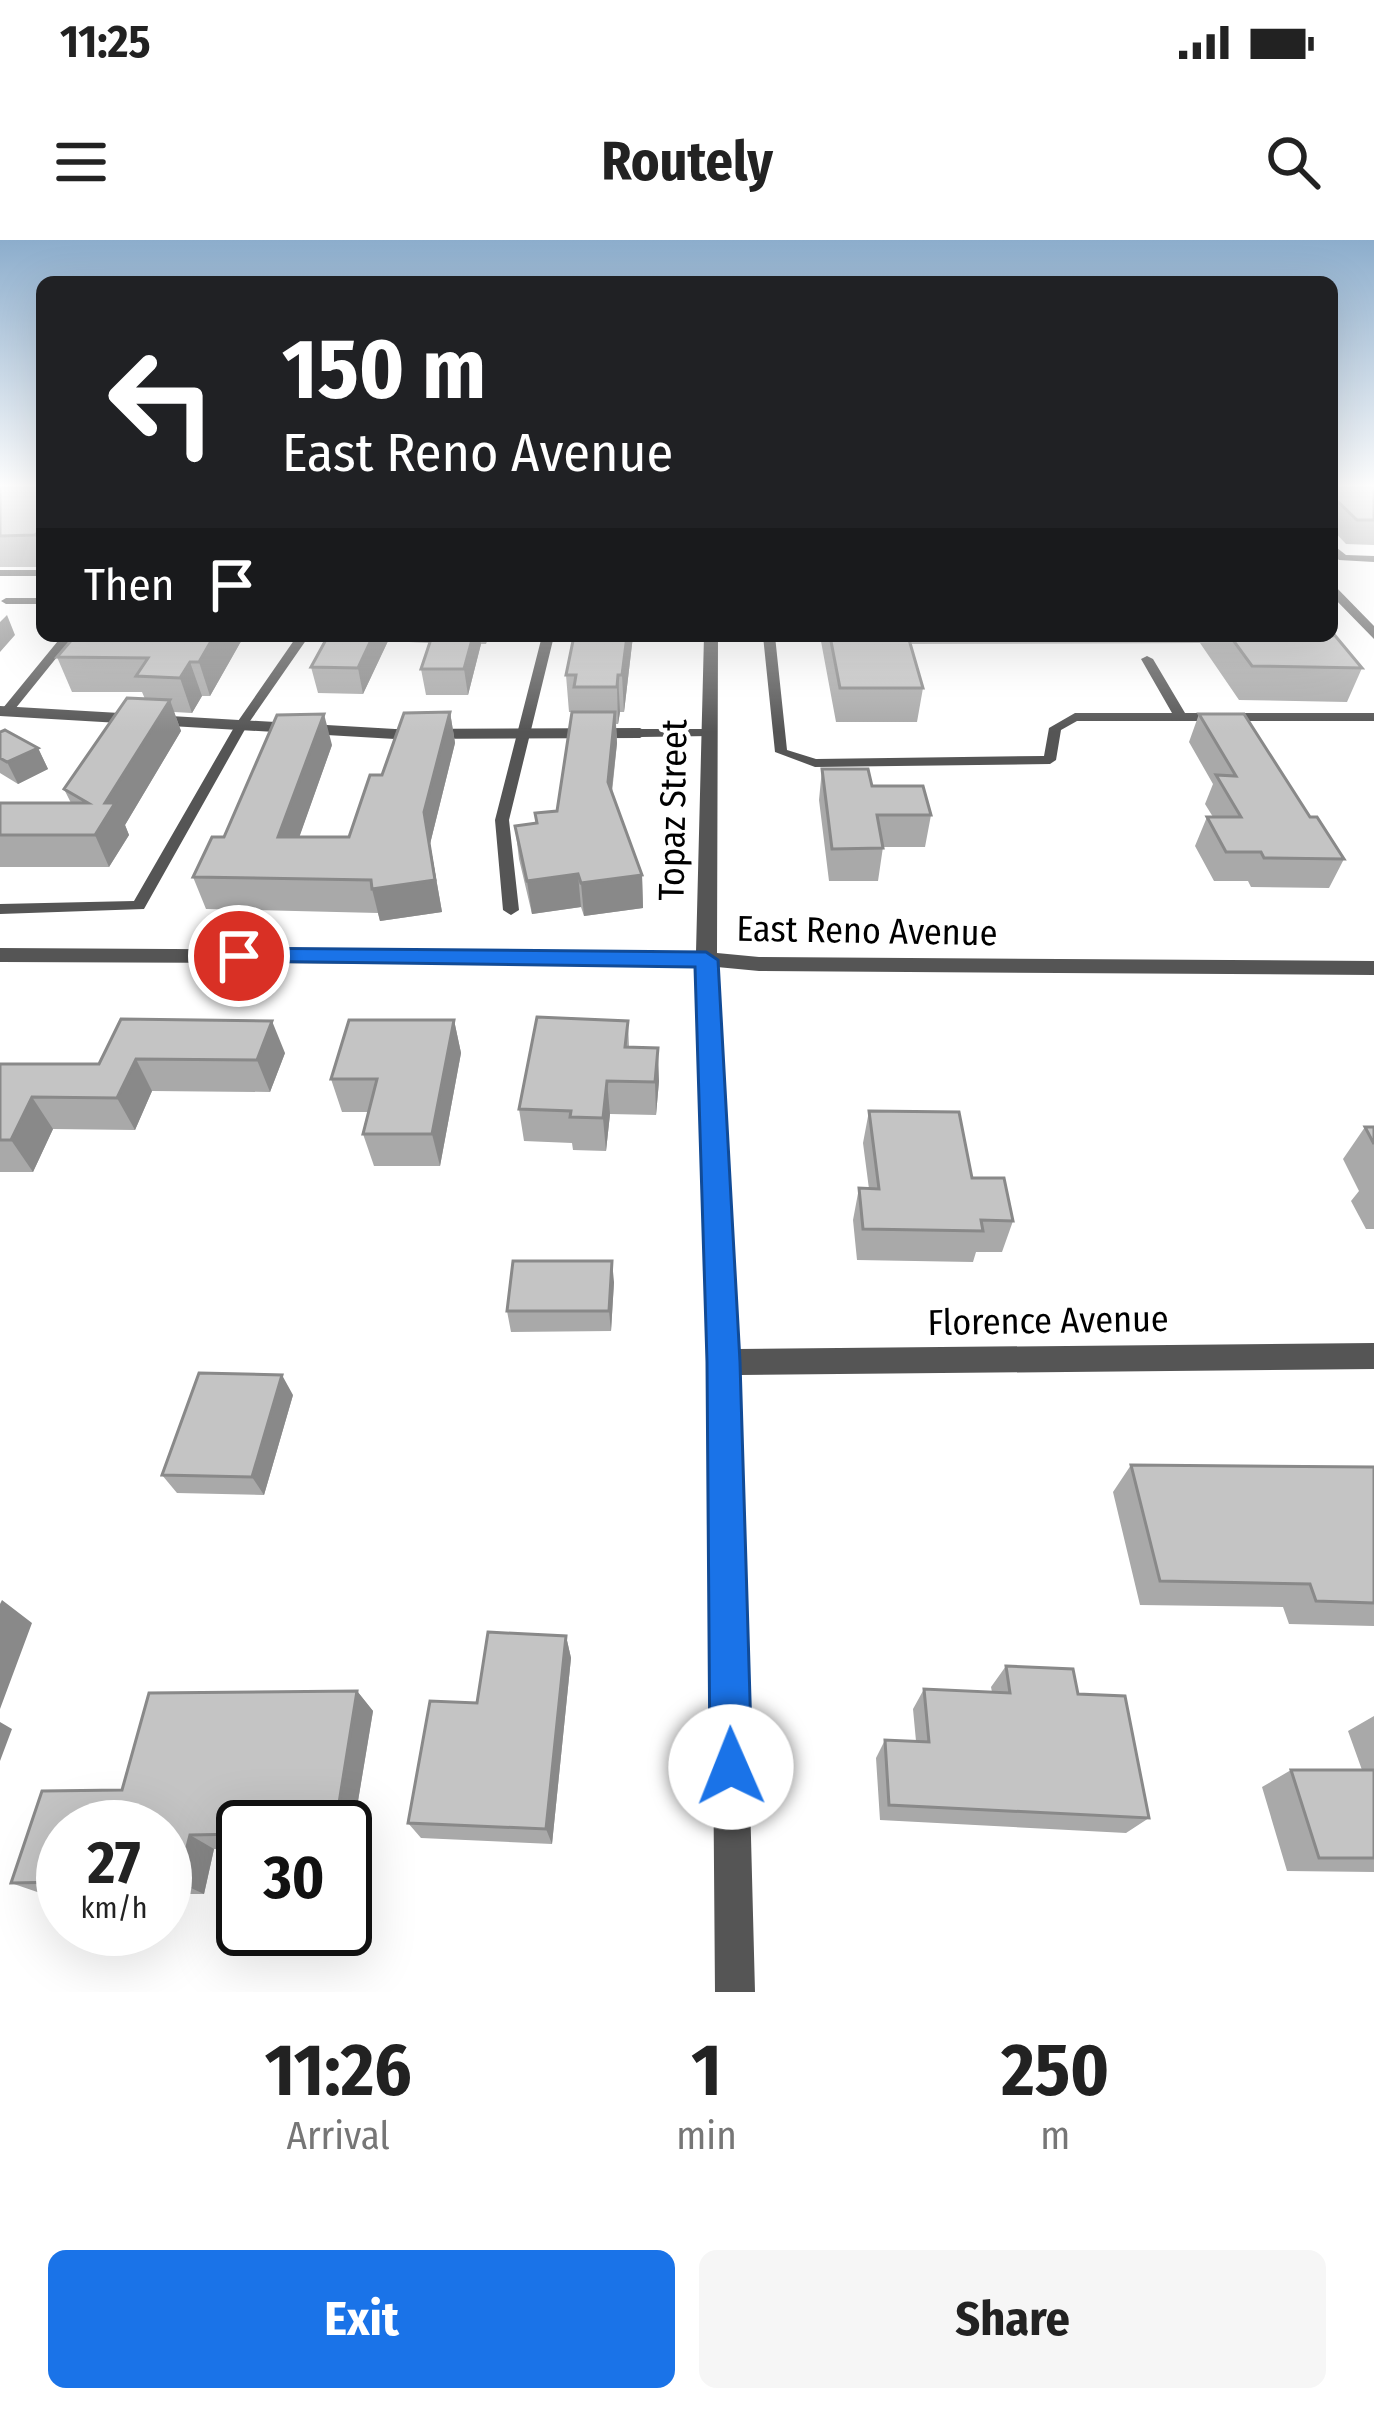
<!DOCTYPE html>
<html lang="en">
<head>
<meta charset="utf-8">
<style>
	:root { --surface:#fff; --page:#f6f6f6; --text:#222; --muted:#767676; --accent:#1a73e8 }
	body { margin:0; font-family:"Fira Sans Condensed",sans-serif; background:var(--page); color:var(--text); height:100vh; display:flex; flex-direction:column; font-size:45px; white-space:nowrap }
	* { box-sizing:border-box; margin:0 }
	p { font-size:39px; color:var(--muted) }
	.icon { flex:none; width:66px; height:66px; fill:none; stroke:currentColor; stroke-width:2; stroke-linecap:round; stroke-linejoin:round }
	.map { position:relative; height:1752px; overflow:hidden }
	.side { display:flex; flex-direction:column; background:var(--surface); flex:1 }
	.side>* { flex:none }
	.top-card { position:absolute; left:36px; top:36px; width:1302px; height:366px; border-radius:18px; box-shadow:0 12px 48px #0002; background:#202124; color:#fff; overflow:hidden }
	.speed { position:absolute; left:36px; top:1560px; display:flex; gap:24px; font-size:60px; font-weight:700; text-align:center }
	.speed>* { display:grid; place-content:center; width:156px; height:156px; border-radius:50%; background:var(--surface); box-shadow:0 12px 48px #0002; line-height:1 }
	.speed small { font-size:30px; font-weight:400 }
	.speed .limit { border:6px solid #111; border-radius:18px; background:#fff; color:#111 }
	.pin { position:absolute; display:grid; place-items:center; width:102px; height:102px; color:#fff; margin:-51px; border:6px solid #fff; border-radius:50%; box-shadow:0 3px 12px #0007 }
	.me { position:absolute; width:132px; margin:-66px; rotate:359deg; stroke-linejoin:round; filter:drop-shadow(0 0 9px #0008) }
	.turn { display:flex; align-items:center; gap:42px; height:252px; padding:0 48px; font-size:54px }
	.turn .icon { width:156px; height:156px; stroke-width:2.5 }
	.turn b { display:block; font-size:84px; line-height:102px }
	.then { display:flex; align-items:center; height:114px; padding:0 48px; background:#0003; gap:24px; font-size:45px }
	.eta { display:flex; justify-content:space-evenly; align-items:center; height:204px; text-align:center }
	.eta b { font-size:72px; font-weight:700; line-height:84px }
	.action { display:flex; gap:24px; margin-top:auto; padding:24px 48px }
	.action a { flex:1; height:138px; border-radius:18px; background:var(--accent); color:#fff; font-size:48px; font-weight:700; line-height:138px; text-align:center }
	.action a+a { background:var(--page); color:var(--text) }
	.status { display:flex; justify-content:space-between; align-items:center; height:84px; padding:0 60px; background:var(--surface); direction:ltr }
	.status svg { height:33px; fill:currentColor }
	header { display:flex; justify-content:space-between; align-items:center; height:156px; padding:0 48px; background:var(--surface); font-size:54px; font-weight:700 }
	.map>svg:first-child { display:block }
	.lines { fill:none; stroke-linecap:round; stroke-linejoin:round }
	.service { fill:#555; fill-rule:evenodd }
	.minor { fill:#555; fill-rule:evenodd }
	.wall { fill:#a9a9a9 }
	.shaded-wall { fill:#898989 }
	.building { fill:#c4c4c4; stroke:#898989; stroke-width:3 }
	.route { fill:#1a73e8; stroke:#114b97; stroke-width:3 }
	.labels { text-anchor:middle; stroke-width:9; stroke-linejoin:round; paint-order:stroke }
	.street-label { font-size:36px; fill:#000; stroke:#fff }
</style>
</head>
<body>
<div class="status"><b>11:25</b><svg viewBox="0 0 49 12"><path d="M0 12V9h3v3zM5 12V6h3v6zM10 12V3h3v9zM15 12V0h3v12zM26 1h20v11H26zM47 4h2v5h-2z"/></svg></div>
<header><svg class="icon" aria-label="menu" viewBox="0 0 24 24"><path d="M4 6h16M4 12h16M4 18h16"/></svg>Routely<svg class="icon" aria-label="search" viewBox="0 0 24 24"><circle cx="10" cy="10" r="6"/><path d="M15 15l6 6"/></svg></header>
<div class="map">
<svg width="1374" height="1752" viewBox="0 0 1374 1752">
	<rect width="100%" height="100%" fill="#fff"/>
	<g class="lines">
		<path class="service" d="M1332 304 1346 315 1374 316V322L1339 320 1332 313Z
			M0 330H42V336H0Z
			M42 358V364H6L1 361 6 358Z
			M62 396H74L11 474H3V468Z
			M297 396H309L248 484 144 669 0 674V664L134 661 236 484Z
			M542 396H554L509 580 519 670 511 675 503 670 495 580Z
			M763 396H775L787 510 816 519 1044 516 1049 488 1075 473H1172L1141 419 1147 416 1153 419 1185 473H1374V481H1077L1061 490 1056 520 1050 524 815 527 775 512Z
			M708 489 714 493 712 496 640 497 634 493 640 489Z"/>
		<path class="minor" d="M1332 343 1374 386V399L1332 356Z
			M704 396H718L717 713 759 717 1374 721V735L759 731 717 727 738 1109 1374 1103V1129L739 1135 755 1752H715L710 1122 696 725 0 722V708L696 712Z
			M0 466 395 489 640 488 648 493 640 498 395 499 0 476Z"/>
	</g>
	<path class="wall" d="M0 247H42V327H0Z
		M1332 247H1374V305L1346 304 1332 289Z
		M244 396 210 456H202L192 473 174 472 181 491 125 585 129 595 109 627H0V563H71L64 549 145 459 142 452H72L57 417Z
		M328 396H489L486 404H481L468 455H426L421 429 430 403 388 401 363 454 318 453 311 427Z
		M633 396 624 472H620L618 484H616L617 503 612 553 642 635 643 668 584 676 581 667 532 674 519 619 515 586 536 584 535 573 557 571 576 472H569L566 435Z
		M820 396H1332L1362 428 1347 462 1239 460 1200 403 910 404 923 448 917 482H836Z
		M450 472 455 503 430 604 442 672 380 681 378 673 206 669 193 637 224 597 332 505 299 597H349L382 535Z
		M1199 474 1310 577 1344 619 1329 648 1251 647 1248 641H1214L1195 606 1207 577H1213L1205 564 1213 544 1189 502Z
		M0 492 38 508 48 529 18 544 0 533Z
		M822 529 872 546 931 575 925 607H883L878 641H829L819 560Z
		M121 779 285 813 270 852 152 851 135 890 53 889 33 932H0V824H99Z
		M454 780 461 813 440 926H374L363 894 369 872H342L331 839Z
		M628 781 629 807 659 841 656 875 610 874 606 911 573 910 572 903 524 901 519 869Z
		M869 871 972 938 1013 981 1002 1012H976L973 1022 857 1020 853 980 859 948 869 949 863 903Z
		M1365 887H1374V989H1366L1351 961 1359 951 1343 919Z
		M614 1042 611 1091 511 1092 507 1071Z
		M293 1155 264 1255 177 1253 162 1235Z
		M1131 1225 1374 1227V1386L1289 1384 1283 1367 1140 1365 1113 1252Z
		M566 1396 571 1418 552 1604 421 1598 408 1583 477 1463Z
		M1006 1426 1078 1454 1149 1578 1126 1593 880 1580 876 1518 885 1500 916 1501 913 1469 924 1449 992 1452 991 1447Z
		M357 1451 373 1471 355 1579 289 1580 288 1587H243V1609H214L204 1654H165V1587H63V1655H46L11 1643 42 1551 122 1550 149 1453Z
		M1374 1476V1632L1287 1631 1262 1547 1291 1530H1362L1348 1491Z"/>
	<path class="shaded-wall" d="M42 289V311L35 295Z
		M7 375 15 395 0 412V382Z
		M214 396H244L210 456 199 422Z
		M373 396H387L388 401 363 454 358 428Z
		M473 396H480L481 404 468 455 464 429Z
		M627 396H633L624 472 622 435Z
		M190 422 202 456 192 473 180 438Z
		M618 435 620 472 618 484 617 447Z
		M170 460 181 491 125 585 129 595 109 627 95 595 105 563Z
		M450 472 455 503 430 604 442 672 380 681 372 649 424 572Z
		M615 472 617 503 609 574 608 542Z
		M324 474 332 505 288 629 278 597Z
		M38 508 48 529 18 544 7 522Z
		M578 634 581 667 532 674 527 641Z
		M642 635 643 668 584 676 581 643Z
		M454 780 461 813 440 926 432 894Z
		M272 781 285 813 270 852 257 820Z
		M658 808 659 841 656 875 655 842Z
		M136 819 152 851 135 890 117 858Z
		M607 841 610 874 606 911 603 878Z
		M32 857 53 889 33 932 11 900Z
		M612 1021 614 1042 611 1091 609 1071Z
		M282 1135 293 1155 264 1255 252 1237Z
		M2 1360 32 1383 0 1469V1364Z
		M566 1396 571 1418 552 1604 546 1589Z
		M357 1451 373 1471 355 1579 339 1563Z
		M0 1482 12 1489 0 1521Z
		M269 1564 289 1580 288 1587H264Z
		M190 1595 214 1609 204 1654 178 1642Z"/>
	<path class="building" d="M0 247H42V289L35 295 0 296Z
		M1332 247H1374V280H1357L1332 256Z
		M1332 392 1362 428 1252 426 1230 396H1332Z
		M75 396H214L199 422H190L180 438 136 436 148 418 57 417Z
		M328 396H373L358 428 311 427Z
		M432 396H473L464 429H421Z
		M574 396H627L622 435H618L617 447H574L576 435H566Z
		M830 396H908L923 448H840Z
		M127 458 170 460 105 563H115L95 595H0V563H88L64 549Z
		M450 472 424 572 435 640 372 649 371 640 193 637 212 597H224L277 475 324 474 278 597H349L370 535H382L404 473Z
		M572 472H615L608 542 642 635 581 643 578 634 527 641 515 586 537 583 535 573 557 571Z
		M1199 474H1244L1310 577H1317L1344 619 1264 618 1261 612H1226L1207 577H1241L1216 535 1236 536Z
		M5 490 38 508 7 522 0 518V492Z
		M822 529H868L872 546H923L931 575H877L883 608 832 609Z
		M537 777 628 781 625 807 658 808 655 842 607 841 603 878 570 877 571 871 519 869Z
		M121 779 272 781 257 820 136 819 117 858 32 857 11 900H0V824H99Z
		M349 780H454L432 894H363L377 839H331Z
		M869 871 959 872 972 938H1004L1013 981 981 980 983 991 863 989 859 948 879 949Z
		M1365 887H1374V904Z
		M513 1021H612L609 1071H507Z
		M199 1133 282 1135 252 1237 162 1235Z
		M1131 1225 1374 1227V1363L1316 1361 1310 1344 1160 1341Z
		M488 1392 566 1396 546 1589 408 1583 430 1461 477 1463Z
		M1006 1426 1073 1429 1078 1454 1125 1456 1149 1578 889 1565 885 1500 929 1502 924 1449 1010 1453Z
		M357 1451 339 1563 269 1564 264 1587H243V1594L190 1595 178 1642H165V1587H63V1642L11 1643 42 1551 122 1550 149 1453Z
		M1291 1530H1374V1618H1319Z"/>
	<linearGradient id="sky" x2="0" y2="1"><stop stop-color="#8cadcc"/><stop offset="0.5" stop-color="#fff"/><stop offset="1" stop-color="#fff" stop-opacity="0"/></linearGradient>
	<rect width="1374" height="492" fill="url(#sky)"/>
	<path class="route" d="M239 708 706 712 718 720 740 1122 752 1527 745 1542 731 1548 716 1542 710 1527 707 1122 695 727 230 721 227 716Z"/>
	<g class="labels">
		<g class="street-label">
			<text transform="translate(672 570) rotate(-89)" y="13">Topaz Street</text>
			<text transform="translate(867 690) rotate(1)" y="13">East Reno Avenue</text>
			<text transform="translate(1048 1080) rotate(-1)" y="13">Florence Avenue</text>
		</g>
	</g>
</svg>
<div class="speed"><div>27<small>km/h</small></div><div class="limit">30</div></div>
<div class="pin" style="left:239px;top:716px;background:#d93025"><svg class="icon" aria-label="arrive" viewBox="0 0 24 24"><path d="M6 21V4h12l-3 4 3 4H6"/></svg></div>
<svg class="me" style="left:731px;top:1527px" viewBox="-20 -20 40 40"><circle r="19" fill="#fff"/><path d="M0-13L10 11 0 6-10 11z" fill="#1a73e8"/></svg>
<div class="top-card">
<div class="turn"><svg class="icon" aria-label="left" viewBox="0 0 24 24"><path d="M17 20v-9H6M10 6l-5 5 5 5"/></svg><div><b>150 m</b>East Reno Avenue</div></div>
<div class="then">Then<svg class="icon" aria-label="arrive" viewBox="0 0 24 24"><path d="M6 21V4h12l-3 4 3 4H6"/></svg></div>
</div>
</div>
<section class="side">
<div class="eta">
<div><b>11:26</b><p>Arrival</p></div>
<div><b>1</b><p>min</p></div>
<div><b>250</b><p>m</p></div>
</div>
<div class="action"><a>Exit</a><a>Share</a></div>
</section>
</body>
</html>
